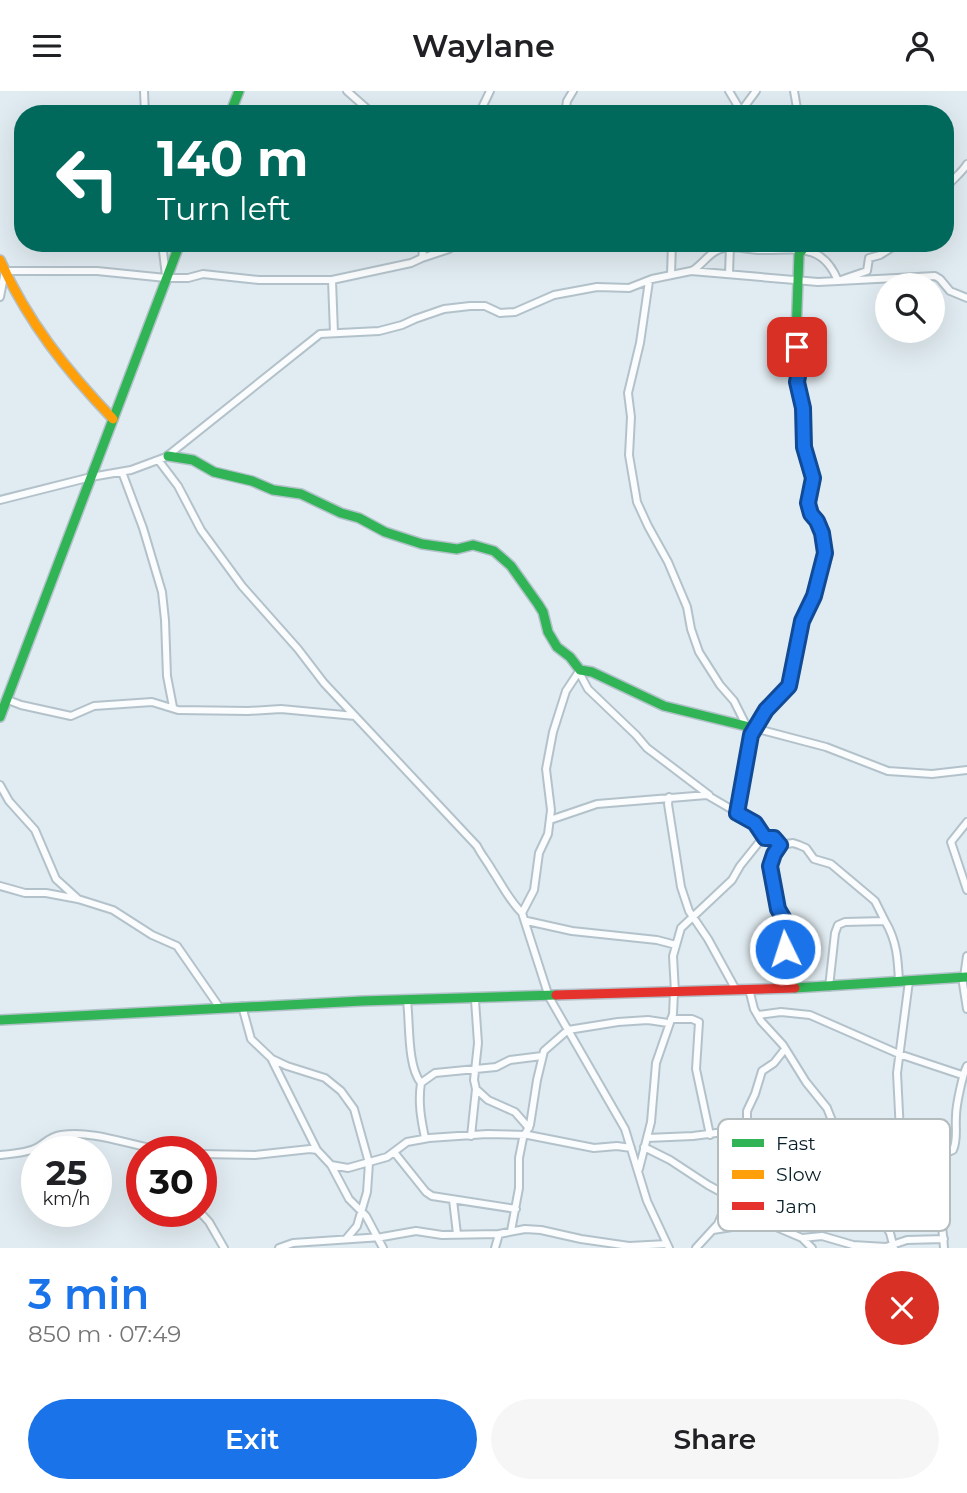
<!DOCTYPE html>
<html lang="en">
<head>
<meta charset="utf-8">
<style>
	:root { --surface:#fff; --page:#f6f6f6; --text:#202124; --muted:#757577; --accent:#1a73e8 }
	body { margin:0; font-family:Montserrat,sans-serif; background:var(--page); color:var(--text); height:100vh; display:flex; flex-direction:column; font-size:26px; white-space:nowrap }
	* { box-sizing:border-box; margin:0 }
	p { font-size:23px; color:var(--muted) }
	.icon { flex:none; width:38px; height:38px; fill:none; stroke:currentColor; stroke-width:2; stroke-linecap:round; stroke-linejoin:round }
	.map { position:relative; height:1157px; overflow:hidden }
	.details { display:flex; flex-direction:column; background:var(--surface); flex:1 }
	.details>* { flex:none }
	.banner { position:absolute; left:14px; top:14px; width:940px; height:147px; border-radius:28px; box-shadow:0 7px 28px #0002; background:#00695c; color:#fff; overflow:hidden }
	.controls { position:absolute; left:875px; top:182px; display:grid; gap:14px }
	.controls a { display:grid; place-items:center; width:70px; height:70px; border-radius:50%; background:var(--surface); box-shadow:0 7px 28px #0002; font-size:35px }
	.speed { position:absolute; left:21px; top:1045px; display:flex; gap:14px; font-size:35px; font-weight:700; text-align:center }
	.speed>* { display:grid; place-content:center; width:91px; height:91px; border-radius:50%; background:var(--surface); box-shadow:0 7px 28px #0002; line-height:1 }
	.speed small { font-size:18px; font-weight:400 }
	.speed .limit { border:10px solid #d22; background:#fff; color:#111 }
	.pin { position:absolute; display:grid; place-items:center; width:60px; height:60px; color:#fff; margin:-30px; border-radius:14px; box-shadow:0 4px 10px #0006 }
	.me { position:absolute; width:77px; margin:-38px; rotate:356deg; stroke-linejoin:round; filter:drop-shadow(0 0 5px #0008) }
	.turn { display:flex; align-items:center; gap:24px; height:147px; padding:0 28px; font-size:32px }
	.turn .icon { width:91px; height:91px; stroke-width:2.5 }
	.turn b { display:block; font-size:49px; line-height:60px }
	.round { display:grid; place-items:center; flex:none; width:74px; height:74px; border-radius:37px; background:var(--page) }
	.head { display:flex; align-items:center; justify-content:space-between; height:119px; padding:0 28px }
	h1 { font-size:42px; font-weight:600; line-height:52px; color:var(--accent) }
	.button { display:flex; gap:14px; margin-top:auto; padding:14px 28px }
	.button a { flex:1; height:80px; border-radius:42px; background:var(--accent); color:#fff; font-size:28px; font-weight:600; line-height:80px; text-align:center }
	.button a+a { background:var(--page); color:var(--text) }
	header { display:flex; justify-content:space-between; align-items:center; height:91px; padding:0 28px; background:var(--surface); font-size:32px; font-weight:600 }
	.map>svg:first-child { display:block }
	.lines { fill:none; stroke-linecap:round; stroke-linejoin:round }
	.street-casing { stroke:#b3c2ca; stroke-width:10 }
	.fast-casing { stroke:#b3c2ca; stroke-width:12 }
	.slow-casing { stroke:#b3c2ca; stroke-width:12 }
	.jam-casing { stroke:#b3c2ca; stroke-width:12 }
	.street { stroke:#fafcfd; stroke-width:6 }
	.fast { stroke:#30b455; stroke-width:9 }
	.slow { stroke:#ff9f0a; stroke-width:9 }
	.jam { stroke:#e5322d; stroke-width:9 }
	.route-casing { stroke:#114b97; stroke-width:18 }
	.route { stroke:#1a73e8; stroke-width:12 }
	.key { fill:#fff; stroke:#b5bcbe; stroke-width:2 }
	.key-label { font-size:19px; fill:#081f28 }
</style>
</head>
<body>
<header><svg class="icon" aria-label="menu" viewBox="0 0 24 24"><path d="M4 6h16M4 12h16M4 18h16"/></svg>Waylane<svg class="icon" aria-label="person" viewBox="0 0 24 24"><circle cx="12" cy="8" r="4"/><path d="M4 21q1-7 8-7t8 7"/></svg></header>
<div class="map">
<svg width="967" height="1157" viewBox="0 0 967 1157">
	<rect width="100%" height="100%" fill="#e1ecf2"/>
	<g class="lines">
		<defs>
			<path id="street" d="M144 0 145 23
				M347 0 373 23
				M729 0 742 22
				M794 0 798 23
				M479 23 490 0
				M565 23 567 10 573 0
				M739 23 756 0
				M945 98C952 88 961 83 967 73
				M162 152 166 185
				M422 167 449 158 457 152
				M693 179C702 174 708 163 718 159 731 153 747 159 761 159 795 160 822 150 838 190L935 185 940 188 950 200 967 207
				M729 183 730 154
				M671 184 672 152
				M649 190 640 252 628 302 631 326 629 364 637 411 648 435 668 471 687 516 691 538 699 561 720 594 734 610 751 644
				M0 206 5 180H97L166 187H188L203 183 259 189H332
				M334 242 332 189 411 172 422 167 424 152
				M159 370 178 395 201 439 242 495 298 558 324 592 477 755C482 765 487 770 492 779 502 794 509 809 522 822L549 906 625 1038 647 1110 669 1157
				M122 381 143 437 162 501 165 529 167 585 173 616
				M0 409 91 386 131 379 166 366 320 243 379 240 402 234 415 228 444 218 470 215H485L500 222 515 221 554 204 597 196 629 197 652 188 691 180 818 191 838 190 867 180 869 167 880 164 899 152
				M580 583 588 598 636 644 647 657 709 704
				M8 609 21 614 71 625 94 615 152 611 178 619 248 620 281 618 355 625
				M0 694 9 710 35 739 56 788 78 808
				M669 706 668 713 681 796 689 820 708 848 736 899
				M737 722 742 689 754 637 826 656 888 680 932 683 967 679
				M550 729 597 713 707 704 755 732 765 747
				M967 731 951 751 967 799
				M0 795 25 802H46L78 808 113 819 152 844 177 855 220 917
				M522 822 534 799 539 762 548 743 551 719 546 678 553 641 566 600 580 579
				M527 830 572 840 657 849 676 854
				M962 886 967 918
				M964 886 967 865
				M829 896 835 842 838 834 845 831 885 830C897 850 898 869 899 891
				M783 897 785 830 778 818 770 775 773 763 780 754 793 752 799 754 806 757 814 768 831 773 875 810 885 830
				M749 898 754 918 761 930 783 954 806 991 827 1017 839 1047 848 1060 858 1069 871 1110 890 1142 894 1157
				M675 901 673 865 681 837 732 789 740 775 760 750 774 747 780 754
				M407 910C410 932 407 975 421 992
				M242 915 251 948 272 968 287 975 325 987 341 1000 354 1018 369 1072 367 1101 357 1135 346 1148
				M758 924 781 921 810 924 899 963 962 984
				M671 928H692L699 931 696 978 710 1044
				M271 967 317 1059
				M476 998 488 1009 515 1021 529 1037
				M471 1045 476 998 474 989 478 952 475 909
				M425 1047C421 1028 418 1011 421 992L435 982 496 976 510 969 542 965
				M647 1047 693 1045 747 1038V1020L755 1003 762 980 774 972 785 958
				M644 1056 670 1069 708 1094 760 1122 769 1133 802 1147 812 1157
				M394 1061 426 1101 432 1105 516 1118
				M901 1061C908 1067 917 1071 923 1078 937 1094 943 1136 944 1157
				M201 1063 255 1064 310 1058 317 1059 331 1074 348 1077 387 1066 407 1051 429 1047 487 1043 528 1044 594 1057 617 1055 631 1057
				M0 1064C11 1063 28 1062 38 1056 47 1051 49 1046 61 1044 98 1039 132 1056 168 1060
				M914 1071 930 1069 953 1059C958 1048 955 1037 956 1025 956 1014 963 982 967 975
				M331 1074 349 1108 366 1125 383 1157
				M639 1078 651 1031 656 972 673 923 674 901
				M453 1109 457 1143
				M199 1120 209 1131 224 1157
				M713 1139 751 1133H769
				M511 1140 519 1097V1067L523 1047 530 1034 537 989 544 960 568 939 618 931 648 929 668 932
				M802 1147 822 1145 853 1154 886 1156 907 1149 944 1148
				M279 1157 293 1152 382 1146 416 1140 442 1144 499 1143
				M495 1157 499 1143 525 1138 541 1139 581 1148 629 1155 667 1153
				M696 1157 718 1133 733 1098 747 1087 794 1077H811L876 1067 901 1061 897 982 909 890"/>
			<path id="fast" d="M230 23 239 0
				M802 312 797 291 800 274 796 245 799 163 808 152
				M168 365 193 369 214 381 252 390 273 399 301 403 341 422 359 427 385 441 422 453 457 458 473 454 494 460 511 475 538 513 543 521 548 541 557 556 570 566 580 579 592 581 664 615 754 637 766 619 789 595 802 530 814 505 820 482
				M0 626 180 152
				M795 897 967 886
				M0 929 362 910 556 904"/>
			<path id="slow" d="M0 169C27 230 67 280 113 328"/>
			<path id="jam" d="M802 312 804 356 813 387 808 412 811 423 822 442 825 462 820 482
				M556 904 795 897"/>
		</defs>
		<use href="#street" class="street-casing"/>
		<use href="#fast" class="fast-casing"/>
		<use href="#slow" class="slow-casing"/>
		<use href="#jam" class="jam-casing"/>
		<use href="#street" class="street"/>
		<use href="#fast" class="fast"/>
		<use href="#slow" class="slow"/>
		<use href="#jam" class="jam"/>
	</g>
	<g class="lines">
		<defs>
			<path id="route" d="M785 858V830L778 818 770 775 774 763 780 754 774 747H765L755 732 737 722 751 644 766 619 789 595 802 530 814 505 825 462 822 442 817 430 811 423 808 412 813 387 804 356 803 317 797 291 800 274 797 256"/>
		</defs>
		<use href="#route" class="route-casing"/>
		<use href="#route" class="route"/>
	</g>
	<rect x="718" y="1028" width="232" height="112" rx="10" class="key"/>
	<rect x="732" y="1048" width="32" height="8" fill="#30b455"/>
	<rect x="732" y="1079" width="32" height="9" fill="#ff9f0a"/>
	<rect x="732" y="1111" width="32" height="8" fill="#e5322d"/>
	<g class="key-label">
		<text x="776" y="1059">Fast</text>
		<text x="776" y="1090">Slow</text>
		<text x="776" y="1122">Jam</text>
	</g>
</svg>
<div class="controls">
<a><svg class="icon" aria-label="search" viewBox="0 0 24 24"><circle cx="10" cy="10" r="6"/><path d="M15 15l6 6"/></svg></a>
</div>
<div class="speed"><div>25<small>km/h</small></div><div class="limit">30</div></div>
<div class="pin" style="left:797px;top:256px;background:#d93025"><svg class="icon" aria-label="arrive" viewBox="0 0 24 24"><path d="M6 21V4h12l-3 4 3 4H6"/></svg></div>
<svg class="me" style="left:785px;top:858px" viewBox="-20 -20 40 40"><circle r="17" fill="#1a73e8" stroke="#fff" stroke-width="3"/><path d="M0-11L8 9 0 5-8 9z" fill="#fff"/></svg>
<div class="banner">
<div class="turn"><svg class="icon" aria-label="left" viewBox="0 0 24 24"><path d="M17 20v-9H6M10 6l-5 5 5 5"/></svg><div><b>140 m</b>Turn left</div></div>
</div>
</div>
<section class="details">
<div class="head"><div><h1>3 min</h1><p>850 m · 07:49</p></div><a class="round" style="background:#d93025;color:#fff"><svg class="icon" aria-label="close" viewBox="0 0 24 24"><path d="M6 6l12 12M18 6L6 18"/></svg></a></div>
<div class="button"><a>Exit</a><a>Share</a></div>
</section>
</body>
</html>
